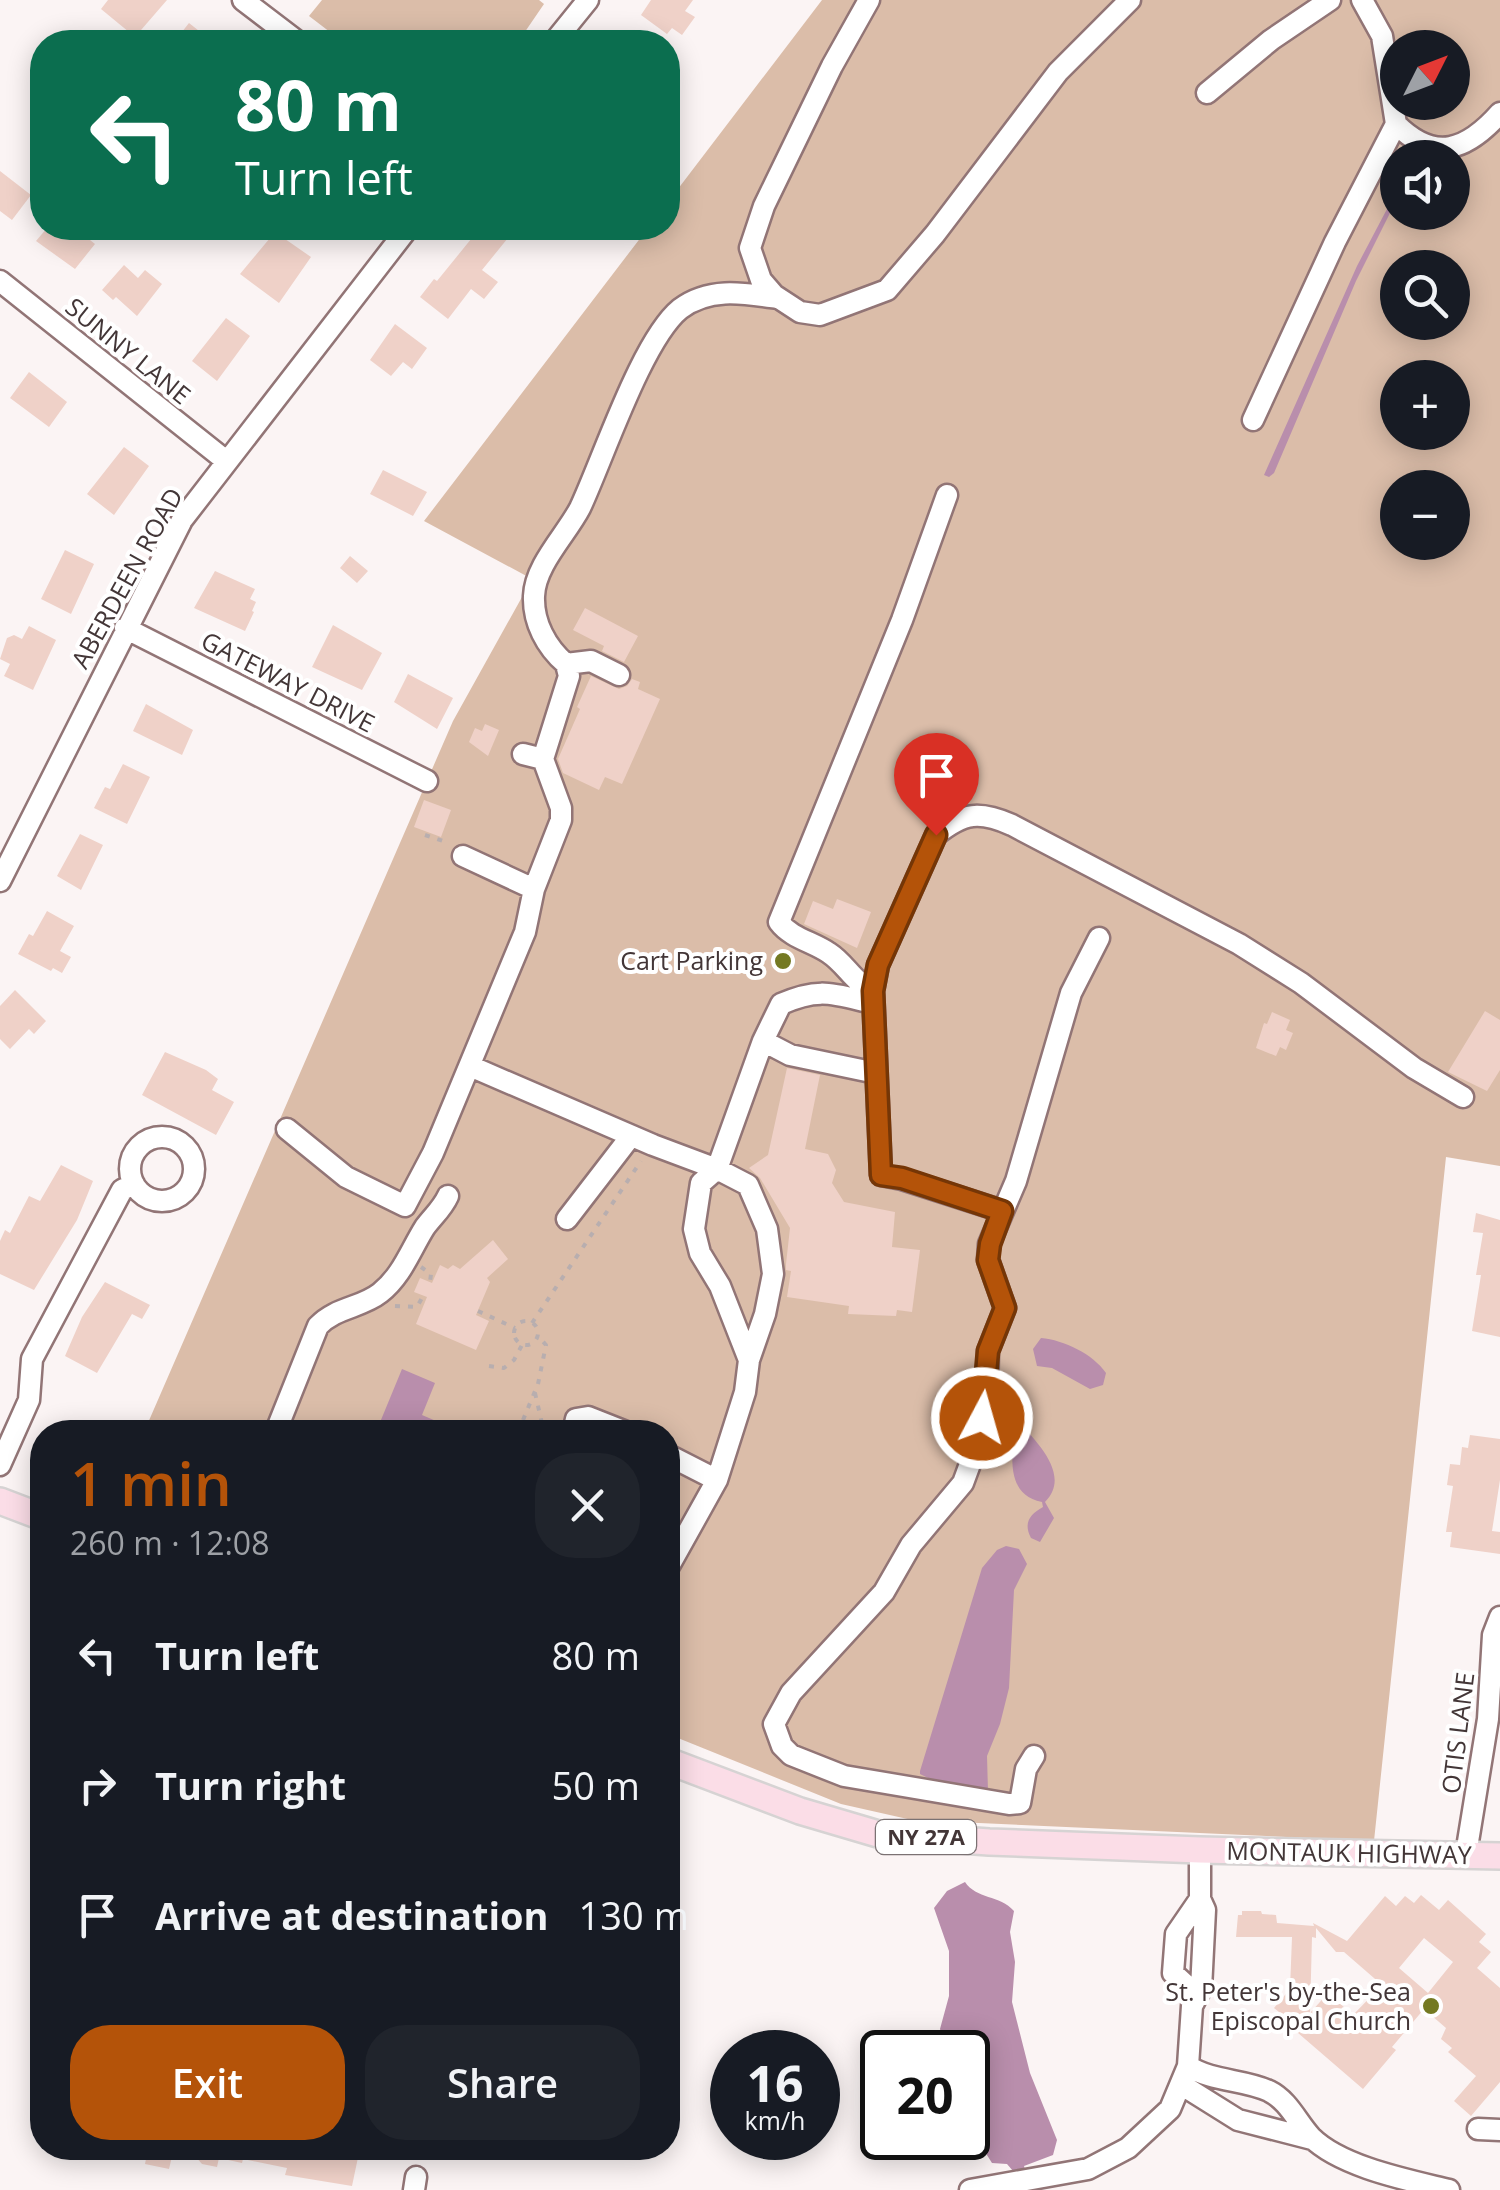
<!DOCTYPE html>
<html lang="en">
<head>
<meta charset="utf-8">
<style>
	:root { --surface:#171b24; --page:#20242c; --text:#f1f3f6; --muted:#9ea1a6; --accent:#b45309 }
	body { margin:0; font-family:"Open Sans",sans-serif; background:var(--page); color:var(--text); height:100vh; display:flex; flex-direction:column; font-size:38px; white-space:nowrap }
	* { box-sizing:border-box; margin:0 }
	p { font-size:32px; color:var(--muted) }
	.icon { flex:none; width:55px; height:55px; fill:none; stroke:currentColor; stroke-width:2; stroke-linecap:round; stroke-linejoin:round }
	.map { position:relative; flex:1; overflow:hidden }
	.side { position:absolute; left:30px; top:1420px; width:650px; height:740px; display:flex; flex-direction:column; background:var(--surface); border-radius:40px; box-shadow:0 5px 25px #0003 }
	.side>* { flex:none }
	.hud { position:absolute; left:30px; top:30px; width:650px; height:210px; border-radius:40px; box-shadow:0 5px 25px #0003; background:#0b6e4f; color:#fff; overflow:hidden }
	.needle { width:65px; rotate:48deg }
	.fabs { position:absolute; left:1380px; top:30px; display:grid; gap:20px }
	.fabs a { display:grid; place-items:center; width:90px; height:90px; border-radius:50%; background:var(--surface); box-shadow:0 5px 25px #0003; font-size:50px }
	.speed { position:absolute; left:710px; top:2030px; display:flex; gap:20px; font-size:50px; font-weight:700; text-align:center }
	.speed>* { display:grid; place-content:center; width:130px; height:130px; border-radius:50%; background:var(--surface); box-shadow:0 5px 25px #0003; line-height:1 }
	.speed small { font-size:25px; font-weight:400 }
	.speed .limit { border:5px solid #111; border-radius:15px; background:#fff; color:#111 }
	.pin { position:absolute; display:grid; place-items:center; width:85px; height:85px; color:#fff; margin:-102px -42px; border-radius:50% 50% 50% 0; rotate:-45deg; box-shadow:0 0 10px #0007 }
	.pin .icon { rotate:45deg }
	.me { position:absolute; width:110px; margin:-55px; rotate:6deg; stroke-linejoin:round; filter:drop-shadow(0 0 8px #0008) }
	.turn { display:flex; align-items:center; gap:35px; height:210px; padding:0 40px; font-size:45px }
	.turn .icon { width:130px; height:130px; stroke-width:2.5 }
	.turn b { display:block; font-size:70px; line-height:85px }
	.round { display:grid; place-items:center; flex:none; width:105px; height:105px; border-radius:40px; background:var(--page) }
	.summary { display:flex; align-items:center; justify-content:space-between; height:170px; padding:0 40px }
	h1 { font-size:60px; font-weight:600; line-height:75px; color:var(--accent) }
	.button { display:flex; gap:20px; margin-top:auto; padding:20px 40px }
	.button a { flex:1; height:115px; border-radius:40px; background:var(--accent); color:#fff; font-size:40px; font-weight:600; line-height:115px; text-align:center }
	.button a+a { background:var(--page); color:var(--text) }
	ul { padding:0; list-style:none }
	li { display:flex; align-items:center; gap:30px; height:130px; padding:0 40px }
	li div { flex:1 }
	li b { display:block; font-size:38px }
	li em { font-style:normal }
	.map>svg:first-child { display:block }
	.green { fill:#dbbda9; fill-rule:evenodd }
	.water { fill:#b98eac }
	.building { fill:#efd1c8; fill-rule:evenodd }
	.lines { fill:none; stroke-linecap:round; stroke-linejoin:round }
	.minor-casing { stroke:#927576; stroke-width:25 }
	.major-casing { stroke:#d6d3d3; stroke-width:30 }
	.path { stroke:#b8aeaf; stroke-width:4; stroke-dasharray:5 8; stroke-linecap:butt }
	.minor { stroke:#fff; stroke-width:20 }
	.major { stroke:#fbdde7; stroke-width:25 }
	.route-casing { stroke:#753606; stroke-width:25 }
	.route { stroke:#b45309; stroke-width:18 }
	.poi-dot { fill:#747922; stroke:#fff; stroke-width:4 }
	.labels { text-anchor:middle; stroke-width:8; stroke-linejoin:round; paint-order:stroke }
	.shield { fill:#fff; stroke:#7b7273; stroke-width:2.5 }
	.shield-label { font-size:22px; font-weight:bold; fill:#433637 }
	.street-label { font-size:25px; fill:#433637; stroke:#fff }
	.poi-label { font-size:25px; fill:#433637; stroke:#fff; text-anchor:end }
</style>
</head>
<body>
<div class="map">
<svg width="1500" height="2190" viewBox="0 0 1500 2190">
	<rect width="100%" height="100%" fill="#fbf4f4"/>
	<path class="green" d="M322 0H539L544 4 518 42H343L309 16Z
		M822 0H1500V1166L1446 1157 1374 1841 912 1820 841 1804 668 1734V1432H144L453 721 532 579 424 521 648 228H668V202ZM1398 48H1452V102H1398ZM1398 158H1452V212H1398ZM1398 268H1452V322H1398ZM1398 378H1452V432H1398ZM1398 488H1452V542H1398Z"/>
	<path class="water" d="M1397 190 1396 201 1356 281 1274 473 1269 477 1264 475 1357 266Z
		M1041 1338C1064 1340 1093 1354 1106 1373L1103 1385 1090 1389 1052 1368 1037 1366 1033 1349Z
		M402 1369 435 1383 422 1415 450 1427 447 1432H376Z
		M1016 1419C1036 1441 1072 1475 1045 1502L1054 1518 1040 1542 1031 1538C1023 1523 1030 1514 1043 1507L1042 1502C1002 1494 1013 1449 1016 1419Z
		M1006 1546 1019 1549 1027 1564 1014 1590 1009 1688 1000 1724 987 1756 988 1791 956 1792 920 1774V1771L982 1568 997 1550Z
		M965 1882C976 1899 1000 1895 1014 1911L1010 1932 1015 1962 1012 2002 1030 2073 1057 2140 1053 2155 1024 2166 1026 2173 1015 2190 1013 2171 1007 2164 992 2163 975 2136 968 2089 975 2082 968 2080V2052H948L940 2029 949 1996V1951L934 1908 947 1891Z"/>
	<path class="building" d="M108 0H167L135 37 101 9Z
		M651 0H693L685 11 695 17 682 35 672 28 667 34 641 15Z
		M189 23 213 42H174Z
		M0 171 31 195 12 220 0 211Z
		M47 228H75L95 244 75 269 36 241Z
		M480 228H516L482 270 498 282 484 299 471 289 448 319 420 297 434 279 437 281Z
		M275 232 311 257 279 303 240 274Z
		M124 265 138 278 145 270 162 284 137 316 116 297 113 300 102 290Z
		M226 318 250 336 217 381 192 361Z
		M395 324 427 348 412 369 403 362 391 376 370 360Z
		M29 372 67 402 49 427 10 398Z
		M124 447 149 466 114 515 87 494Z
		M383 470 427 492 413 516 370 494Z
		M65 550 94 564 71 614 41 599Z
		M350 556 368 571 357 583 340 568Z
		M215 571 255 589 250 599 256 602 252 611 254 612 245 631 194 608Z
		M585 608 638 636 624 662 602 651 604 646 573 630Z
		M333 625 382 653 362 690 312 667Z
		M29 626 56 640 33 690 4 676 10 664 0 659 7 638 14 635 22 639Z
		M408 674 453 698 437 729 394 702Z
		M591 676 619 689 627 686 632 679 640 682 638 689 660 699 622 784 605 777 599 790 563 773 558 759 580 709 577 707Z
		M146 704 193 730 182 755 133 731Z
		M485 724 499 730 488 756 469 742 475 728 482 731Z
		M123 764 150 777 127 824 94 808 105 787 110 789Z
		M424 800 451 810 441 837 414 827Z
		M80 834 103 845 81 890 57 876Z
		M837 899 871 912 857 948 804 924 813 901 833 909Z
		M47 911 74 926 60 951 71 957 62 973 53 968 51 971 18 954 29 934 33 936Z
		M15 990 46 1021 34 1034 29 1029 10 1049 0 1039V1006Z
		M1485 1011 1500 1020V1070L1487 1091 1448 1072Z
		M1272 1012 1290 1020 1286 1030 1293 1033 1286 1050 1280 1047 1276 1056 1256 1048 1264 1023 1267 1024Z
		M165 1052 206 1070 218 1079 212 1090 234 1102 216 1135 142 1095Z
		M787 1068 820 1075 805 1149 828 1154 836 1170 832 1183 844 1202 895 1212 892 1247 920 1250 912 1312 897 1310 896 1316 848 1314 849 1306 787 1297 791 1271 786 1270V1264L790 1228 760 1178 749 1168 768 1155Z
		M61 1165 93 1181 77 1220 34 1290 0 1274V1241L5 1230 10 1233 29 1196 40 1201Z
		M1476 1213 1500 1220V1337L1472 1331 1481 1275H1476L1483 1233 1473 1232Z
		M493 1240 508 1259 487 1278 490 1282 476 1315 489 1321 476 1350 416 1324 427 1297 414 1292 420 1278 432 1283 440 1265 448 1269 453 1265 460 1269Z
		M105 1282 150 1305 142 1319 132 1314 97 1373 65 1356 82 1317Z
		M1470 1435 1500 1439V1480L1492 1531 1500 1532V1554L1450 1547 1452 1532H1446L1453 1486 1447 1485 1450 1464 1460 1465 1462 1447 1468 1448Z
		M1421 1895 1439 1910 1448 1900 1486 1934 1479 1942 1491 1952 1477 1968 1500 1988V2082L1471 2116 1454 2101 1476 2076 1448 2052 1452 2048 1441 2039 1446 2028 1424 2009 1392 2047 1396 2050 1363 2089 1276 2014 1279 2012 1274 2008 1290 1989 1292 1937H1236L1238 1915H1242V1911H1261L1262 1914 1276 1915 1277 1923 1314 1926 1313 1923 1347 1941 1385 1896 1396 1906 1405 1896 1414 1903ZM1316 1928 1336 1952H1344L1382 1985 1353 2015 1328 1993 1310 2013 1312 1937 1316 1938ZM1424 1938 1453 1962 1428 1993 1399 1968Z
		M148 2148H174L169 2169 145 2164Z
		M188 2148H360L352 2186 285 2175 287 2168 243 2159 242 2163 219 2158 217 2167 202 2164Z"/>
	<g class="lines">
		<defs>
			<path id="minor" d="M243 0 298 42
				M869 0 832 66 764 206 750 248 761 280 774 295 800 312 820 315 887 290 935 234 1058 72 1130 0
				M554 42 588 0
				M1207 93 1271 40 1330 0
				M1396 124C1435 163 1467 150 1500 113
				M0 281 225 460
				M1253 420 1335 242 1396 124 1382 36 1362 0
				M125 628 427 781
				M619 675 591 661 566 664C546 647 533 622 534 596 535 565 566 535 580 508 603 459 642 340 680 309 709 287 743 293 777 298
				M523 754 543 759 569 676 566 664
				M463 856 534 889
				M0 881 182 520 408 228
				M873 991C853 982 846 964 829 953 813 942 791 938 779 922L902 620 947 495
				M763 1041 790 1055 876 1073
				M470 1066 653 1145 717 1169 748 1185 767 1229 773 1274 765 1314 749 1360 720 1286 700 1253 694 1229 701 1183 717 1169 763 1041 781 1004C819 987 833 994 872 1003
				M287 1129 346 1177 405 1206 433 1153 525 932 534 889 561 820V808L543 759
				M130 1169a32 32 0 1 1 64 0a32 32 0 1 1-64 0Z
				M1002 1211 902 1179 881 1175 873 991 878 965 936 835C964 812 980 811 1012 825L1239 944 1301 983 1414 1068 1463 1097
				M567 1219 631 1136
				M278 1426 318 1326C336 1307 361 1308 380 1293 402 1276 411 1249 425 1227 434 1215 442 1209 448 1196
				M573 1432 576 1419 588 1417 626 1432
				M668 1455 717 1480
				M0 1465 29 1400 32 1359 122 1190 134 1184
				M668 1568 717 1480 745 1392 749 1360
				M1034 1756 1026 1769 1020 1803 1009 1804 844 1776 791 1755 782 1746 774 1724 791 1693 884 1592 911 1545 963 1483 977 1445 987 1392 988 1351 1005 1308 988 1260 989 1244 1016 1181 1071 993 1099 938
				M1466 1854 1488 1719 1493 1635 1500 1617
				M1185 1984 1173 1973 1176 1934 1200 1899V1850
				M1188 2066C1213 2082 1243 2079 1269 2091 1289 2101 1297 2122 1311 2137 1341 2167 1408 2180 1449 2190
				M1182 2085 1238 2120 1312 2139
				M1478 2129 1500 2130
				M414 2190 416 2177
				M970 2190 1088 2169 1128 2148 1170 2109 1188 2066 1192 2006 1201 1989 1205 1910 1200 1899"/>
			<path id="major" d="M0 1501 42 1517
				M668 1761 800 1811 878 1834 989 1842 1200 1850 1500 1856"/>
		</defs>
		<use href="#minor" class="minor-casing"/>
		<use href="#major" class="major-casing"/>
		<path class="path" d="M425 835 449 843
			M421 1267 431 1274 430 1282
			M395 1306 417 1307 423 1296
			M478 1311 515 1328
			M514 1333a12 12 0 1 1 24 0a12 12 0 1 1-24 0Z
			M532 1323 641 1161
			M489 1366 504 1368 514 1360 522 1345
			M535 1393 544 1432
			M518 1432 538 1384 546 1345 538 1336"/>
		<use href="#minor" class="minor"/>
		<use href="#major" class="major"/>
	</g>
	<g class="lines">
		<defs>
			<path id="route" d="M936 835 878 965 873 991 881 1175 902 1178 1002 1211 990 1244 988 1260 1005 1308 988 1351 982 1418"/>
		</defs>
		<use href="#route" class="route-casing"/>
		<use href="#route" class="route"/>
	</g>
	<g class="poi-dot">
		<circle cx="783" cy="961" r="10"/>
		<circle cx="1431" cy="2006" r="10"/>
	</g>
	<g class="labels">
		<rect class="shield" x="876" y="1820" width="100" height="34" rx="8"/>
		<g class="shield-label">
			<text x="926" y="1845">NY 27A</text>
		</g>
		<g class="street-label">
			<text transform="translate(128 351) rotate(39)" y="9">SUNNY LANE</text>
			<text transform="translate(127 578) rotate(-61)" y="9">ABERDEEN ROAD</text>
			<text transform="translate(288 682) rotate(27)" y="9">GATEWAY DRIVE</text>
			<text transform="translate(1458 1733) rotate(-83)" y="9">OTIS LANE</text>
			<text transform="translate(1349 1853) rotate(1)" y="9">MONTAUK HIGHWAY</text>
		</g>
		<g class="poi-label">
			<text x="763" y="970">Cart Parking</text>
			<text x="1411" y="2001">St. Peter's by-the-Sea<tspan x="1411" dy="29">Episcopal Church</tspan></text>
		</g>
	</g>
</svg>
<div class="fabs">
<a><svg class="needle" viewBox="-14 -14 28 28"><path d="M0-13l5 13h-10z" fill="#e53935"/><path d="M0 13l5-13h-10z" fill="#9ea1a6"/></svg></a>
<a><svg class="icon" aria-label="sound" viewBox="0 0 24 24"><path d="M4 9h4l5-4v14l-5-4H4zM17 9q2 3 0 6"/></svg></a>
<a><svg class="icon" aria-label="search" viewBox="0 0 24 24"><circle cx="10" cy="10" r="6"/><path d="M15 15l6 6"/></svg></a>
<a>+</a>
<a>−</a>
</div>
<div class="speed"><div>16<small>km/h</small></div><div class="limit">20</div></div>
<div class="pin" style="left:936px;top:835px;background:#d93025"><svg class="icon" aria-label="arrive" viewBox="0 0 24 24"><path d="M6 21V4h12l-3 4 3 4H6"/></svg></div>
<svg class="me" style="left:982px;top:1418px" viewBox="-20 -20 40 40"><circle r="17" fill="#b45309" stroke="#fff" stroke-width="3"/><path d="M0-11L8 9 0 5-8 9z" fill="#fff"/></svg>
<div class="hud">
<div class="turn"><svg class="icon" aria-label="left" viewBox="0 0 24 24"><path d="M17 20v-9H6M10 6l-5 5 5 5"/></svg><div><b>80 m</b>Turn left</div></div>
</div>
<section class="side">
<div class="summary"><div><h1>1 min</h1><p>260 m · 12:08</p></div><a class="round"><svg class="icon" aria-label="close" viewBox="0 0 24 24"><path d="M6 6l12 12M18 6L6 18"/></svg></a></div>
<ul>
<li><svg class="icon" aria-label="left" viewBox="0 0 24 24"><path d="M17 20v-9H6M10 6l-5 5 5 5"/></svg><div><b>Turn left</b></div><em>80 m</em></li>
<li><svg class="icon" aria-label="right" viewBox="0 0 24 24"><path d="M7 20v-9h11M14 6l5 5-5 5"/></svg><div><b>Turn right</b></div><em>50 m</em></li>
<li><svg class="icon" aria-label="arrive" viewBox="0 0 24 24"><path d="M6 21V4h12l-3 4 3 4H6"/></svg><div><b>Arrive at destination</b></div><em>130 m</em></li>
</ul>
<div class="button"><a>Exit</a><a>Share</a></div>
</section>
</div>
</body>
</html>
